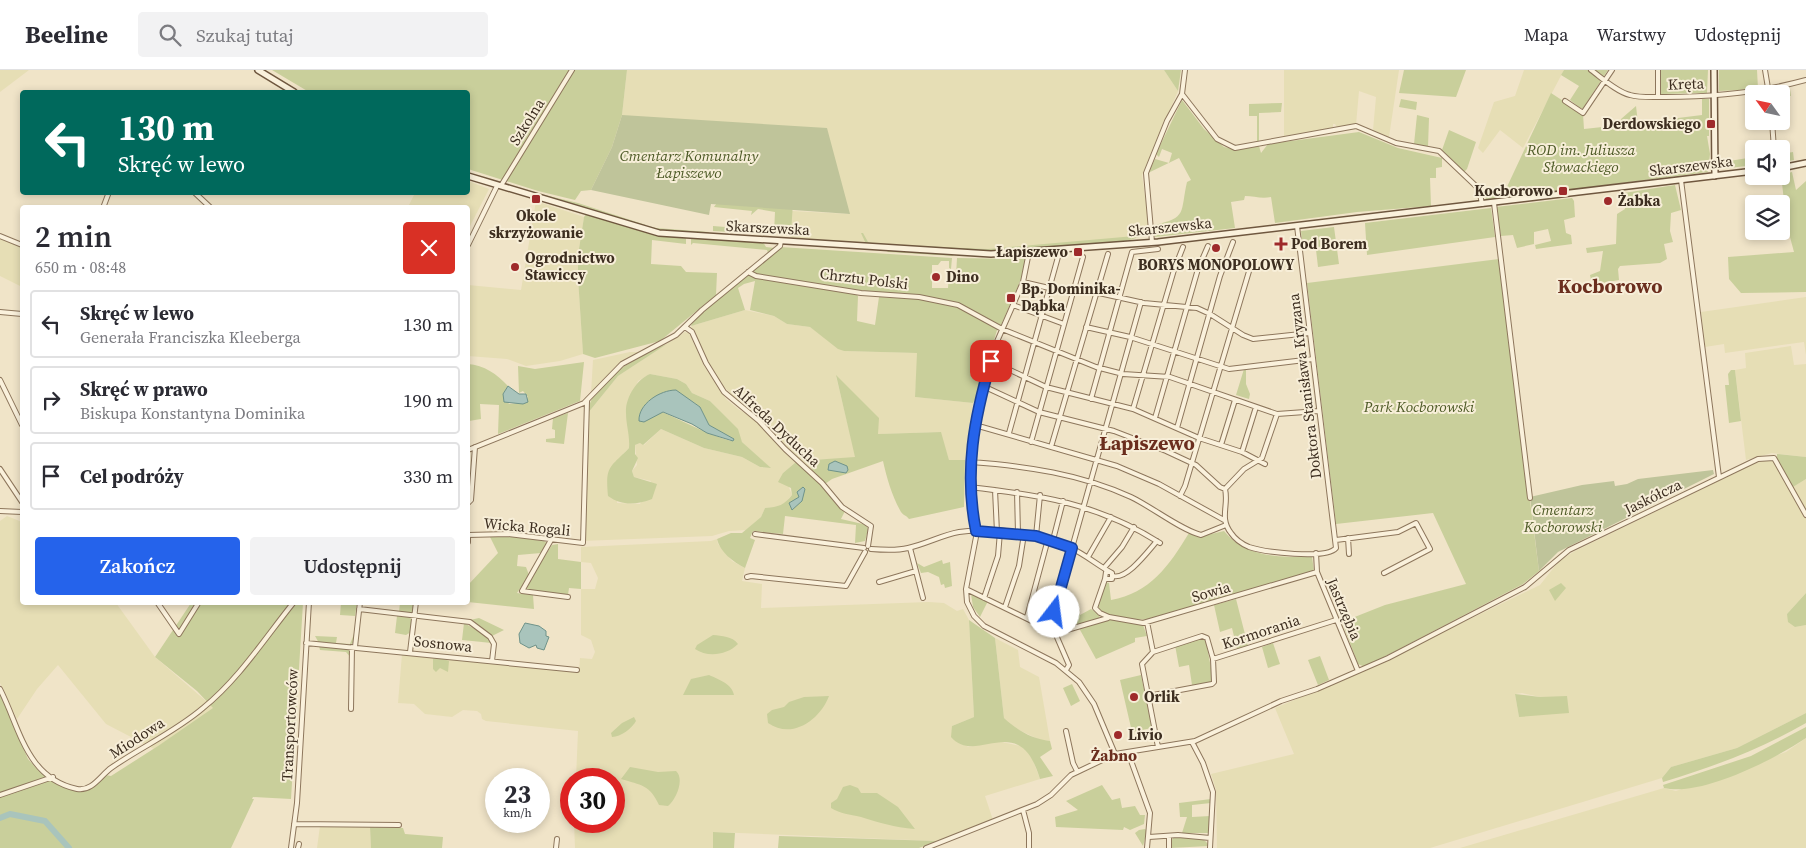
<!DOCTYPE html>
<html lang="pl">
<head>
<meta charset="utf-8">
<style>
	:root { --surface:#fff; --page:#f2f2f3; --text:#2b2b33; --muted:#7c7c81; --line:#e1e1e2; --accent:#2563eb }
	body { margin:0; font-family:"Source Serif 4",serif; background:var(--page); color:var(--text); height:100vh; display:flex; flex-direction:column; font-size:19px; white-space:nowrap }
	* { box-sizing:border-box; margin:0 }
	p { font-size:16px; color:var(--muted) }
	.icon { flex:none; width:28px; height:28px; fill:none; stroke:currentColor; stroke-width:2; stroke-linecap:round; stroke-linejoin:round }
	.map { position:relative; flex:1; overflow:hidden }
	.drawer { position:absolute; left:20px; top:135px; width:450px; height:400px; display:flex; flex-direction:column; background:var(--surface); border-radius:5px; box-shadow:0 2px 8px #0003 }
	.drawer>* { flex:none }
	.banner { position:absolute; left:20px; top:20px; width:450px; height:105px; border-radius:5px; box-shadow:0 2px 8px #0003; background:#00695c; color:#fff; overflow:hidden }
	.needle { width:32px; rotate:303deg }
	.buttons { position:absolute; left:1745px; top:15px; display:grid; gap:10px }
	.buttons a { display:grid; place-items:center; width:45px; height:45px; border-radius:5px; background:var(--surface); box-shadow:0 2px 8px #0003; font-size:25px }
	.speed { position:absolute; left:485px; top:698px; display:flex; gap:10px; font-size:25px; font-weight:700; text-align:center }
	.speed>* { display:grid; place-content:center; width:65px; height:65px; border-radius:50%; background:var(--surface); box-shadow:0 2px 8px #0003; line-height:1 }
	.speed small { font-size:12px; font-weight:400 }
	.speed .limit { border:8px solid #d22; background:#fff; color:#111 }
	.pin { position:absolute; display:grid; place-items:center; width:42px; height:42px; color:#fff; margin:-21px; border-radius:10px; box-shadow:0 2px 8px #0006 }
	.me { position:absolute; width:55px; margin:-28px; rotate:15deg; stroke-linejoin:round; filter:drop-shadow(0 0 4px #0008) }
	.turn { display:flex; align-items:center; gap:18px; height:105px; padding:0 15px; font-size:22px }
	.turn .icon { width:65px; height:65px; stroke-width:2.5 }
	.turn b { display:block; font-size:35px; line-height:42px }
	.round { display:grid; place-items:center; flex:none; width:52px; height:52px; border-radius:5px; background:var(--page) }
	.overview { display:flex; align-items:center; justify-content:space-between; height:85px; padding:0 15px }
	h1 { font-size:30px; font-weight:600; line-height:38px }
	.cta { display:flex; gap:10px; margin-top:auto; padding:10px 15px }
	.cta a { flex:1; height:58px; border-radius:5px; background:var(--accent); color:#fff; font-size:20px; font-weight:600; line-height:58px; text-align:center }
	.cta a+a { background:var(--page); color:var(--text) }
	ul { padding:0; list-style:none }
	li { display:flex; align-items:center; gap:15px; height:68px; margin:0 10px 8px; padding:0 5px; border:2px solid var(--line); border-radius:5px }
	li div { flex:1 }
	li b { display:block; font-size:19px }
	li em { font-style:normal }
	header { display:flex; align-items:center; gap:30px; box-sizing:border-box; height:70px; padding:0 25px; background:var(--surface); border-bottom:1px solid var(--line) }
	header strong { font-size:24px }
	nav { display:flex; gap:28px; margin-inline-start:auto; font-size:18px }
	.search { width:350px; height:45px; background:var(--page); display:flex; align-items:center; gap:12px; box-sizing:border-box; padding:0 18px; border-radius:5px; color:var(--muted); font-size:19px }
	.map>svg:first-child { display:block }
	.farmland { fill:#e6deb5; fill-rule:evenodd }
	.green { fill:#c9cf9b; fill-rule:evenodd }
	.cemetery { fill:#bfc49a }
	.water { fill:#a9c4bc; stroke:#6f938a }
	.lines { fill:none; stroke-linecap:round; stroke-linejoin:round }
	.river { stroke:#a9c4bc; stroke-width:6 }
	.street-casing { stroke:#8d765c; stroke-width:6 }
	.secondary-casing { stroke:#6f573f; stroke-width:8 }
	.street { stroke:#faf1dc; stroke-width:4 }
	.secondary { stroke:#faf1dc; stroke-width:5 }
	.route-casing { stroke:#184099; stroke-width:12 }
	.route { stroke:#2563eb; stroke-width:9 }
	.poi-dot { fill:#9e2a2b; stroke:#f7eed8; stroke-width:2 }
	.labels { text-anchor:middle; stroke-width:4; stroke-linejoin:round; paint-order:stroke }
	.street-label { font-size:15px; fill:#3d2e20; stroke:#f7eed8 }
	.poi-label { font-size:15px; font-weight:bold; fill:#3d2e20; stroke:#f7eed8; text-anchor:start }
	.park-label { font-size:15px; font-style:italic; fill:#4d5a26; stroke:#f7eed8 }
	.neighbourhood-label { font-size:16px; font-weight:bold; fill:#6b2e1e; stroke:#f7eed8 }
	.district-label { font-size:20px; font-weight:bold; fill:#6b2e1e; stroke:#f7eed8 }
</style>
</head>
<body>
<header>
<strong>Beeline</strong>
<div class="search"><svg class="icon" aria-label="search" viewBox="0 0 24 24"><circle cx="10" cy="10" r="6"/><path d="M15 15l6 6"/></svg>Szukaj tutaj</div>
<nav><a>Mapa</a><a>Warstwy</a><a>Udostępnij</a></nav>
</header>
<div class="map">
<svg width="1806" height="778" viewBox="0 0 1806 778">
	<rect width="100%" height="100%" fill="#f0e4c8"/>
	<path class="farmland" d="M0 0H29L0 22Z
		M627 0H1164L1178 21 1142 105 1149 156 1146 164 1133 168 988 179 790 170 792 141 850 144 622 45Z
		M1284 0H1399L1389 67 1373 60 1376 27 1359 21 1356 55 1337 57 1335 54H1333V58L1284 66Z
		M1524 0H1564L1523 78 1500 60 1483 83 1478 78 1494 32 1515 26Z
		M468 111 489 119 468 160V138L408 137 415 123 468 122Z
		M536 131 584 147 578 185V208L583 284 560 291 526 296 507 289 468 286V215L521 220Z
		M0 168 22 177V217L0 206Z
		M1806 227V285L1804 272 1725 283 1724 274 1705 277 1701 242Z
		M745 240 774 246 787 254 810 257 844 281 918 283 915 327 973 333 965 390H949L940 362 878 364 836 306 856 388 813 390 811 402 757 345 740 332 724 317 708 292 691 256Z
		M685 262 689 263 704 296 726 329 738 339 753 348 796 392 783 403 792 425 781 437 765 438 761 447 746 460 729 461 712 466 581 471 588 343 618 306ZM650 304 677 309 686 314 692 323 710 331 732 354 742 372 770 398 760 397 742 387 704 378 661 359 644 375 640 373 635 375 637 395 632 401 634 407 651 411 640 434 617 433 623 384 629 378 630 367 626 342 638 311Z
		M1791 276 1794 295 1806 294V387L1772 383 1746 390 1735 300 1746 298 1745 283Z
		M630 282H639L613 300 591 324 593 290Z
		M1773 389 1806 449V523L1787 544 1795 557 1806 555V643L1737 678 1671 697 1662 708 1430 778H1217L1216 720 1211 704 1294 684 1275 638 1361 602 1540 515 1559 491 1575 481 1755 393ZM1515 624 1522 623 1540 627 1519 647Z
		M1806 409V441L1793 417Z
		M7 446 22 452V532L116 533 155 587 214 638 154 679 106 654 58 595 37 619 17 649 0 613V451Z
		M717 469 718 474 732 491 745 498 742 511 762 514 761 538 929 532 944 533 957 541 963 539 969 550 974 647 952 656 968 677 997 671 1021 676 1031 685 1040 709 985 726 993 750 937 771 714 762 713 778H575L574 751H614V709H576L578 661 486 651 482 649 481 644 477 641 463 640 452 647 425 644 414 634 398 633 402 584 579 602 580 588 592 589 595 582 591 570 581 565V519H595L598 508 591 493 581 492V477L711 471Z
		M995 568 1018 580 1020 597 1039 607 1050 671 1040 670 1017 659 1004 648Z
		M1806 668V778H1460L1664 718 1676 721 1786 682Z
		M320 756 370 757 371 778H317Z"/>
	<path class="green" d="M272 0H627L622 45 612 77 591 120 581 121 575 130 538 121 468 99V22H309Z
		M1164 0H1181L1178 21Z
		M1404 0H1466L1456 27 1399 23Z
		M1564 0H1608L1583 38H1580L1570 30 1579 16 1561 5Z
		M1660 0H1708L1707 23 1661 24Z
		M1719 0H1757L1758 19 1719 21Z
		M1787 17 1790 19 1791 26 1773 24 1777 18Z
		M1551 23 1583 44 1584 59 1621 55V49L1636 36 1638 53 1702 45V29H1709V66H1707L1710 84 1708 102 1487 130 1482 124 1506 119Z
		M1401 29 1417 32 1416 40 1399 37Z
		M1182 30 1204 59 1224 77 1237 80 1259 76 1261 83 1268 74 1359 62 1398 78 1442 88V97L1436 98V108H1430L1431 136 1357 142 1275 153 1271 127C1261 129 1254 126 1245 126L1244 130 1231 132 1235 158 1155 167 1154 155C1188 148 1180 142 1187 112L1191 110 1179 88 1148 103 1155 89 1169 93 1172 83 1162 79 1159 87 1156 84Z
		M1282 33 1281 42 1259 43V71L1257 72V46H1249V34Z
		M1417 45 1429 48 1428 77 1414 74Z
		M1449 60 1476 72 1467 99 1464 102 1442 80Z
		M1793 82 1794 90 1801 89 1781 92V84Z
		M1754 87V95L1722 99 1719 97 1723 92Z
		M1792 102 1796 120 1806 111V222L1741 223 1729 209 1728 187 1794 182 1787 156 1781 105Z
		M1675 115 1681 140 1671 143 1670 161 1673 172 1664 174 1667 189 1660 193 1620 196 1618 199 1619 210 1592 215 1590 205 1600 201 1603 181 1587 183 1586 178 1616 174 1617 144 1625 139 1624 123Z
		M524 120 578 133 646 155 645 157Z
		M1572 128 1574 131 1575 147 1564 150 1566 163 1571 165 1572 174 1536 179 1535 175 1551 171 1548 159 1534 162V174L1517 178 1513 165 1501 166 1496 137Z
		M719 130 793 132 791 164 774 163 775 142 758 139 751 145 752 141 714 137Z
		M1491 138 1495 167 1367 185 1365 153Z
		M586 144 648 163 686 168V174L652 170 651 194 681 196 686 202 717 203 716 225 660 271 595 288 583 284 578 208V185L584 147Z
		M648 156 656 158 709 162 708 164 665 162 648 158Z
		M713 156 751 159V157L754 160 748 163 713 161Z
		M1334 157 1339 194 1318 197 1315 171 1302 173 1301 161Z
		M861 163H863L868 172 876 174 988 179 1146 165 1123 172 1011 181 978 182 866 174Z
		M691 168 763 172 766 177 775 178 768 183 767 180 693 173 691 175Z
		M780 177 952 188 951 199 949 198V191H941L938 195H932V218H948L949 203 956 206 957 188 1026 189 1022 207 1001 255 958 234 762 206 751 202Z
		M889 180 951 184 954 186 887 182Z
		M959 184H1021L1025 186H957Z
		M1499 189 1539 501 1523 514 1365 597 1358 594 1342 552 1385 535 1466 514 1433 443 1336 454 1307 213Z
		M746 205 854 223 858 226 857 251 875 255 879 227 923 229 958 236 998 257 976 328 973 333 915 327 917 283 844 281 838 279 810 257 787 254 774 246 750 240 755 211 744 214 738 218 745 240 691 256 693 251Z
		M667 274 618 306 588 343C590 311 640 285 667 274Z
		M584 292 580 331 498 364 499 335 480 334 481 349 469 351 468 294C484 295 497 304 508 316L503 324 509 334 519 333 528 327 523 321 519 323 518 296 535 299Z
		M1244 299 1246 300V314L1250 324 1249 329 1236 325Z
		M1731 300H1735L1741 351 1729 353 1725 315H1729L1728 304Z
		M650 304 677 309 686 314 692 323 710 331 738 359 742 372 771 398 760 397 742 387 704 378 661 359 643 375 640 373 635 375V384L638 388 632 401 634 407 657 414 652 429C636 435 622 436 608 426 605 395 610 398 629 378 630 365 626 355 626 343 625 328 637 309 650 304ZM664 322 692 331 700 337 709 355 733 369 731 371C707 364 685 352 662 342L657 344 643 337Z
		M836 305 879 348 878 364 941 362 949 390H965L964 437 909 449C906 445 904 446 901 442 892 426 887 409 883 391L832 409 825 414 811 402 813 390 855 387Z
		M568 343 564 374 546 372V369L555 368V360L552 359 553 348Z
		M1777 384 1806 387V409L1793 417 1777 389Z
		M796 392 821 414 835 433 845 441 841 449 867 455 868 460 865 471 855 473 856 455 785 446 783 464 753 461 750 468 755 470 745 498C733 492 720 482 717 469L731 463H742L761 447 765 438C779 437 784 435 792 425L791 418 778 412 783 403Z
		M1224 461C1246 488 1279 487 1312 487L1314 501 1153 549C1136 550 1114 551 1099 540L1098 536 1104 512 1109 513 1111 530C1150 523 1169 496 1189 463L1199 467Z
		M501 465 544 471 548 474 541 483 518 485 517 496 526 497 529 505 517 523 533 525 534 539 468 532V515L498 483 490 467 471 466Z
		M558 474V489L581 492V519L569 518 568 525 525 521V517L552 475Z
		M942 490 943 494 950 492 952 516 945 518 944 514 941 515 939 507 928 502 921 503 917 493 924 497Z
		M1561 513 1566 518 1555 531 1549 520Z
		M1806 523V555L1795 557 1788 552 1787 544Z
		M971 524 988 531 980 547 973 537Z
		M1236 529 1248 576 1237 579 1232 558 1220 562 1214 535Z
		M191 533H303L291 729 253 727 252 729H254L231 778H0V624L28 689 37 699 49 707 82 722 96 716 106 705 111 706 158 676 213 638 197 621 155 587Z
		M341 533H357L355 546 340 545Z
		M400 533H414L413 544 399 542Z
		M1091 539 1100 545 1099 548 1057 562 1056 544 1073 545 1078 542 1080 545Z
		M397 546 410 547 412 552 411 562 406 565 395 563Z
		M479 548 504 560 492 566 470 550Z
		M1111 549 1143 555 1147 566 1135 568V572L1096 589 1079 558Z
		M969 550 995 568 1004 648C1017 660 1032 669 1050 671L1052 679 1040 687 1053 706 1040 709C1019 638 977 697 951 667L952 656 974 647Z
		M464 553 484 564 492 573 462 570Z
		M354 564V572L350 575 319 573 315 566 337 567 336 573 350 574Z
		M713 565C722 566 732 566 738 574 727 585 708 588 695 579L697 575Z
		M1201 567 1206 571 1213 609 1210 612 1192 615 1189 595 1179 597 1175 575Z
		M1273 573 1280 594 1268 598 1262 577Z
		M319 576 349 579 351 588 346 582 320 580Z
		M1320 586 1329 610 1318 615 1308 590Z
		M441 588 449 591 448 602 440 598 436 602 433 599V589Z
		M709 605C720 610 732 614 734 625H683L691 609Z
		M1141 605 1152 658 1132 662 1120 610Z
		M1072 614 1080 631 1071 636 1063 618Z
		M1515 624 1540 627 1567 626 1569 643 1519 647Z
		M829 626C820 650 792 670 768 653L767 644 772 640 784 637 789 632 804 627Z
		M1806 643V653C1759 680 1715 696 1663 712L1662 708 1671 697 1737 678Z
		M634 647 636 651C632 658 621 667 612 667L611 663 622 653Z
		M1806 657V668C1775 689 1701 727 1664 718L1663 715 1751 686Z
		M630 697 658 702 676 701C685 709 676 730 668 736L659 735C650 715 641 715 621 709Z
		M850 715 858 718 861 723H877L898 737 915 759C893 757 881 753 861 747 849 744 841 744 831 738V733L837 729 843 717Z
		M1102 715 1112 730 1120 728 1122 738 1135 736 1140 745H1145L1144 754 1130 760 1124 757 1123 760 1056 757 1055 747 1078 740 1066 731Z
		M1211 729V733L1192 735V747L1210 746 1209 763H1182L1187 747H1180L1179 733Z
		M370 757 403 758 405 764 443 767 442 778H371Z
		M1145 759 1147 761 1143 776 1135 763 1139 760Z
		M713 762 735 763 734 778H713Z
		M779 766 937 771 919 778H778Z
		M1174 767C1186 767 1204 764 1209 776L1170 778 1171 771Z"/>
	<path class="cemetery" d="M622 45 827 58 850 144 711 134 709 145 591 120 612 77Z
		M1713 400 1714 404 1558 482 1539 501 1530 427 1582 415 1614 411 1615 416 1627 414 1638 409Z"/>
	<path class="water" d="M508 316 519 324H526L528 332 523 334 504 332 503 324Z
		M676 320 700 337 709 355 734 369 733 371 707 363 692 354 663 342 644 352 639 351C638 334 660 320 676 320Z
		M835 391 847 396 848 400 846 403 828 400 829 394Z
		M803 417 805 419 802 431 792 440 789 433 799 427 797 422Z
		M525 553 539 556 546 561V566L549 567 544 580 537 578 536 575 529 578 520 573 519 564Z"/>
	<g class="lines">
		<path class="river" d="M0 748 10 744 45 751 69 778"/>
		<defs>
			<path id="street" d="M1185 0 1182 24 1217 69 1235 78 1356 56 1396 73 1439 81 1479 119 1482 134
				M1591 0C1602 8 1617 22 1630 25 1640 28 1654 27 1665 27 1713 27 1759 23 1806 10
				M1765 0 1769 24
				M1658 27V0
				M1565 31 1583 43 1612 0
				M1772 51 1774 79
				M1681 110 1719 407
				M194 122 211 138
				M1494 133 1530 428
				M103 138 109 122
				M1297 156 1336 478C1326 490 1264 482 1249 477 1242 474 1235 469 1231 463 1219 448 1229 435 1225 419L1244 399 1262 388 1277 344 1319 341
				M0 166 22 175
				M1152 172 1146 103 1167 51 1182 24
				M468 175 497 116 502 114 572 0
				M1029 182 1023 212 995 276 978 339 969 417 976 467 966 519 967 532 974 546 984 556 1056 593 1079 612 1094 634 1115 684
				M748 202 756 206 861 223 919 227 958 235 1002 259 1096 297 1123 304 1170 307 1277 344
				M1023 212 1049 218 1099 223 1144 233 1197 238 1210 244 1243 265 1253 269 1310 263
				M1013 235 1064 254
				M0 242 22 244
				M685 257 692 262 706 293 724 322 759 351 785 379 822 413 842 437 871 456 868 476
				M1086 257 1130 267 1229 299 1313 289
				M991 291 1046 317 1133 339 1199 368 1242 382 1265 394
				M0 310 22 355
				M983 316 1039 342 1114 361 1166 381 1196 395 1220 417 1225 419
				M1091 329 1132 182 1158 179
				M1133 339 1174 200 1183 177
				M1155 348 1198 199 1208 176
				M975 355 1117 396 1159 414 1224 450
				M1177 358 1220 206 1233 172
				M1009 363 1058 187
				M1031 372 1083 187
				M1221 375 1235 330
				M1051 377 1108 184
				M468 380 584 333 622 294 676 265 702 240 780 176 781 171
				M1242 382 1256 337
				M971 392C1026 396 1081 404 1131 427 1152 437 1181 460 1201 465L1226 455
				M0 399 22 432
				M969 417C1040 425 1097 433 1160 473
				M995 420 997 462
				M1017 422 1018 463
				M1180 426 1185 416 1250 198
				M468 433 471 430 475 377
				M0 441 22 442
				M755 464 864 478
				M468 465 508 464 583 473 587 331
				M468 465V472
				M1036 466 1040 425
				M1348 468 1349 484
				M551 470 522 521 568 527
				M1053 470 1063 431
				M1336 470 1398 462 1416 453 1430 479 1384 503
				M910 478 923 528
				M871 479C883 480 896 481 908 478 926 474 942 465 959 462 995 457 1039 462 1071 478 1086 485 1100 497 1112 503V509H1105L1106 502
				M1316 483 1317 502 1358 601
				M1088 487 1111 447
				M1104 498 1122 477 1134 457
				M1113 506C1127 510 1148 481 1157 471
				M747 507 751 506 846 516 865 482
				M1105 509 1095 538 1100 543 1109 547 1143 553 1317 502
				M879 512 916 501
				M966 519 1046 558
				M984 528 998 486 1000 462
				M157 532 179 564 199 532
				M1005 537 1019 496 1024 464
				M359 539 470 552 490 567 494 574 492 591
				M1027 547 1048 469
				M1147 552 1153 582 1202 566 1207 568 1213 589 1336 550
				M1056 565 1060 562 1108 548
				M306 573 577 600
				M355 577 360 532
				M410 582 416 532
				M1153 582 1142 594 1158 677
				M1066 600 1069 595 1056 565 1054 542 1141 232
				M0 619C20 658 26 708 77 719 92 722 101 705 111 698 141 677 175 662 203 638 239 609 265 568 294 532
				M1148 626 1212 614 1214 612 1213 589
				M351 639 352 577
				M1066 661 1073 693 1077 701
				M1192 672 1203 693 1213 722 1210 778
				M1130 688 1150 743 1147 778
				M0 725 53 707
				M1023 740 1029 763V778
				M294 754 399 755
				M1149 767 1178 765 1210 768
				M291 778 297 733 309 532
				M298 778 299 774
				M556 778 557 769
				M926 778 1037 734 1051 725 1071 705 1115 684 1195 671 1281 631 1317 619 1388 588 1525 517 1569 480 1758 389 1774 388 1806 445
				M1169 778V766"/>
			<path id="secondary" d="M258 0 294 22
				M1714 0 1715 106
				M1781 98 1806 93
				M468 106 659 163 991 184 1158 172 1754 101"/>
		</defs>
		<use href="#street" class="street-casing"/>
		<use href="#secondary" class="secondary-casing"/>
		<use href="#street" class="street"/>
		<use href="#secondary" class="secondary"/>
	</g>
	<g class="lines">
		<defs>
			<path id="route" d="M991 291C974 348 964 402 976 461L1036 466 1072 478 1054 542"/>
		</defs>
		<use href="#route" class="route-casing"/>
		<use href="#route" class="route"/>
	</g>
	<g class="poi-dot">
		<rect x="1706" y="49" width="10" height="10" rx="2.5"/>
		<rect x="1558" y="116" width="10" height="10" rx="2.5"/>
		<rect x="531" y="124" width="10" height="10" rx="2.5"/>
		<circle cx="1608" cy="131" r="5"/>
		<path d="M1278.5 166.5h5v5h5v5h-5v5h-5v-5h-5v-5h5z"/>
		<circle cx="1216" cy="178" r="5"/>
		<rect x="1073" y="177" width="10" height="10" rx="2.5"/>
		<circle cx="515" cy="197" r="5"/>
		<circle cx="936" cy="207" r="5"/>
		<rect x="1006" y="223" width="10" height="10" rx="2.5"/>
		<circle cx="1134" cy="627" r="5"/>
		<circle cx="1118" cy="665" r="5"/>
	</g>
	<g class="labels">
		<g class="street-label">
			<text transform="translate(1686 14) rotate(-2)" y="5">Kręta</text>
			<text transform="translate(527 52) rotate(-58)" y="5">Szkolna</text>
			<text transform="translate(1691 96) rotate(-7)" y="5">Skarszewska</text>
			<text transform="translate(1170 157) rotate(-6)" y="5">Skarszewska</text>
			<text transform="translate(768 158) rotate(3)" y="5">Skarszewska</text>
			<text transform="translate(864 209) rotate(7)" y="5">Chrztu Polski</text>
			<text transform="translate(1305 316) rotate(-97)" y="5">Doktora Stanisława Kryzana</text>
			<text transform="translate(777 356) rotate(43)" y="5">Alfreda Dyducha</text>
			<text transform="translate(1653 427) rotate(-26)" y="5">Jaskółcza</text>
			<text transform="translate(527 457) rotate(5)" y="5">Wicka Rogali</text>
			<text transform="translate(1211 522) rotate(-16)" y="5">Sowia</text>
			<text transform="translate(1344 539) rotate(67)" y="5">Jastrzębia</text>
			<text transform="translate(1261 562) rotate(-18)" y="5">Kormorania</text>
			<text transform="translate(443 574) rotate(6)" y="5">Sosnowa</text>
			<text transform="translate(290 655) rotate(-87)" y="5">Transportowców</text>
			<text transform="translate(137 668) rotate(-33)" y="5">Miodowa</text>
		</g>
		<g class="poi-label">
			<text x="1701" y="59" text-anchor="end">Derdowskiego</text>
			<text x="1553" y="126" text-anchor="end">Kocborowo</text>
			<text x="1618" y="136">Żabka</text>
			<text x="536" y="151" text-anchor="middle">Okole<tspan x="536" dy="17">skrzyżowanie</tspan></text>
			<text x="1291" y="179">Pod Borem</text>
			<text x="1068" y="187" text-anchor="end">Łapiszewo</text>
			<text x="525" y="193">Ogrodnictwo<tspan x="525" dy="17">Stawiccy</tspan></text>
			<text x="1216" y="200" text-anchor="middle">BORYS MONOPOLOWY</text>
			<text x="946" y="212">Dino</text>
			<text x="1021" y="224">Bp. Dominika-<tspan x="1021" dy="17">Dąbka</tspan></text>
			<text x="1144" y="632">Orlik</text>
			<text x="1128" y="670">Livio</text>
		</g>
		<g class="park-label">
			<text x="1581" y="85">ROD im. Juliusza<tspan x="1581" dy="17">Słowackiego</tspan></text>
			<text x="689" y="91">Cmentarz Komunalny<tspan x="689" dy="17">Łapiszewo</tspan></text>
			<text x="1419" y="342">Park Kocborowski</text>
			<text x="1563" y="445">Cmentarz<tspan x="1563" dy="17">Kocborowski</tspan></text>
		</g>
		<g class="neighbourhood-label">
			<text x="1114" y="691">Żabno</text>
		</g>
		<g class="district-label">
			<text x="1610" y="223">Kocborowo</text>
			<text x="1147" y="380">Łapiszewo</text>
		</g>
	</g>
</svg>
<div class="buttons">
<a><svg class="needle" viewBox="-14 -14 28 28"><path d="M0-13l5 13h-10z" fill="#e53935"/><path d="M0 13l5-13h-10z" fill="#7c7c81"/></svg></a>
<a><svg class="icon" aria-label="sound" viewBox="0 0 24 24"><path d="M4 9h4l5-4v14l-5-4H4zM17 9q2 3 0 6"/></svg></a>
<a><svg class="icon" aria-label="layers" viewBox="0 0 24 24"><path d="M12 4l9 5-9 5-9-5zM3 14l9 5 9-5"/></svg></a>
</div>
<div class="speed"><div>23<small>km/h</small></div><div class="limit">30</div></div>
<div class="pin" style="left:991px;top:291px;background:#d93025"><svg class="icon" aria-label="arrive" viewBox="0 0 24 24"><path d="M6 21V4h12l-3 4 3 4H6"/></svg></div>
<svg class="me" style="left:1054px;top:542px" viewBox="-20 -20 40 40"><circle r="19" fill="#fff"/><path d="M0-13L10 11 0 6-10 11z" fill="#2563eb"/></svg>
<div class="banner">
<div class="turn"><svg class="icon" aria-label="left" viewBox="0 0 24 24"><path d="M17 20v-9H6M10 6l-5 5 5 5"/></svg><div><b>130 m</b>Skręć w lewo</div></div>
</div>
<section class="drawer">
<div class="overview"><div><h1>2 min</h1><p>650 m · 08:48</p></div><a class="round" style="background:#d93025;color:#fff"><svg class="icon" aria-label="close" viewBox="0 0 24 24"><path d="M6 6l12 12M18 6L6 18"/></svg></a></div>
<ul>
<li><svg class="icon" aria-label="left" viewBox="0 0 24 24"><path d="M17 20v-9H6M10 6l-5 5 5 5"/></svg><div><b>Skręć w lewo</b><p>Generała Franciszka Kleeberga</p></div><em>130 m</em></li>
<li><svg class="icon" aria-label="right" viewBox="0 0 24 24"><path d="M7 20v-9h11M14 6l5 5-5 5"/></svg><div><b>Skręć w prawo</b><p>Biskupa Konstantyna Dominika</p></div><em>190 m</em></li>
<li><svg class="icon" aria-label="arrive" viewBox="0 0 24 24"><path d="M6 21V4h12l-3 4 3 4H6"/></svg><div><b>Cel podróży</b></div><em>330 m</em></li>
</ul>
<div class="cta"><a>Zakończ</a><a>Udostępnij</a></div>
</section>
</div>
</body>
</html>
